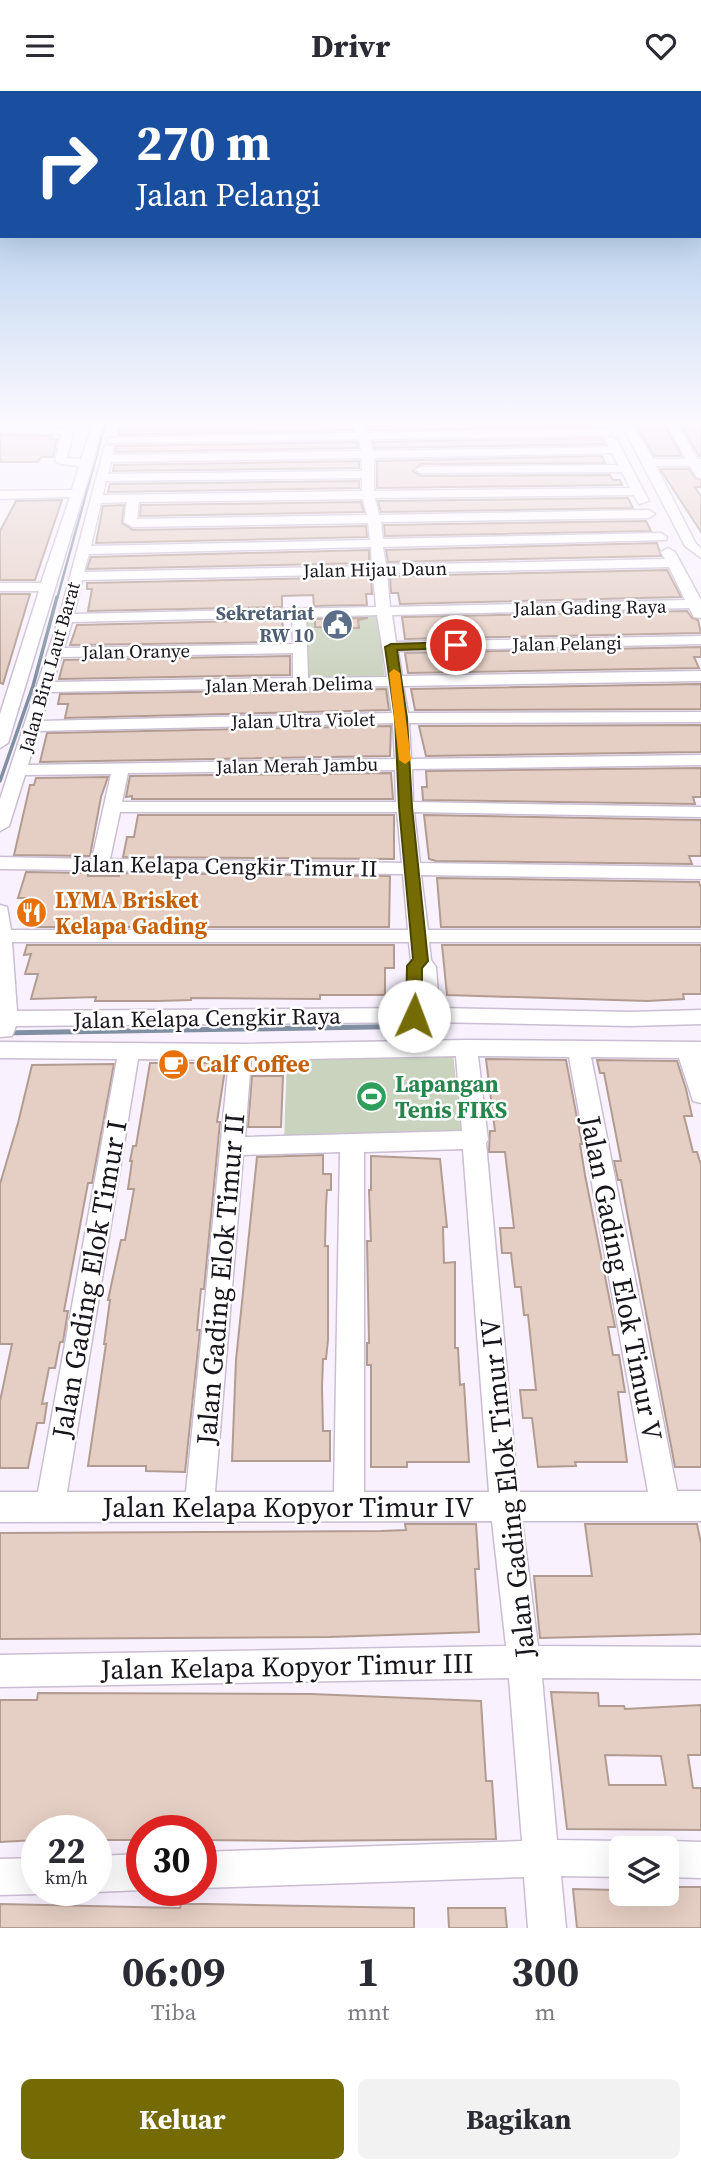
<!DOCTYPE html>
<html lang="id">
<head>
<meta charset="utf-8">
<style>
	:root { --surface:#fff; --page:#f2f2f3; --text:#2b2b33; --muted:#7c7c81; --accent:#746b05 }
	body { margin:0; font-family:"Source Serif 4",serif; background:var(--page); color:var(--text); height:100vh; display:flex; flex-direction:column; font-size:26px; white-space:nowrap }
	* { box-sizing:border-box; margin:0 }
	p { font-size:23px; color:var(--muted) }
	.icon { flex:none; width:38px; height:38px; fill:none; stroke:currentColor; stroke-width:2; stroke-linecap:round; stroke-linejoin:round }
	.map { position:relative; height:1837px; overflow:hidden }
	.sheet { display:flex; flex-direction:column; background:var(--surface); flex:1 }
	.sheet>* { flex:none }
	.guide { position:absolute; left:0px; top:0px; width:702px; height:147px; box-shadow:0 7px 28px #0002; background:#1a4fa0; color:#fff; overflow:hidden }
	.controls { position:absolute; left:609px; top:1745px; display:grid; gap:14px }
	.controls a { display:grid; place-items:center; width:70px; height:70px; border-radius:10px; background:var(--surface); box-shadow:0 7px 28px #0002; font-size:35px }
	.speed { position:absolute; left:21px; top:1724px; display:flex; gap:14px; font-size:35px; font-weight:700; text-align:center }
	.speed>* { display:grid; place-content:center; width:91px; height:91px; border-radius:50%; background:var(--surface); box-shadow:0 7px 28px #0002; line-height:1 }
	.speed small { font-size:18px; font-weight:400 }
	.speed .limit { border:10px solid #d22; background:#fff; color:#111 }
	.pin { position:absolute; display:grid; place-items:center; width:60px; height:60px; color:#fff; margin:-30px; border:4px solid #fff; border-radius:50%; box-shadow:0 2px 7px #0007 }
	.me { position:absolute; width:77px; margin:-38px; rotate:2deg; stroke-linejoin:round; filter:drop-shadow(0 0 5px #0008) }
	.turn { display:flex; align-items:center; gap:24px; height:147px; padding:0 21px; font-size:32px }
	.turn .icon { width:91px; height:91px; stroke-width:2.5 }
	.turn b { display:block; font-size:49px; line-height:60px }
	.eta { display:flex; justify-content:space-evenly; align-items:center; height:119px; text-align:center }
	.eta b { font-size:42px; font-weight:700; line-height:49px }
	.button { display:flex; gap:14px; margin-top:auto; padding:14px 21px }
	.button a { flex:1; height:80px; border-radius:10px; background:var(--accent); color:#fff; font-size:28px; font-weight:700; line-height:80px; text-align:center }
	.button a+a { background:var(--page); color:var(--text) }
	header { display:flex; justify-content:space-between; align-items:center; height:91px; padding:0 21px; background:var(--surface); font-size:32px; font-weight:700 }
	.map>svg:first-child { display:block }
	.green { fill:#cad3be }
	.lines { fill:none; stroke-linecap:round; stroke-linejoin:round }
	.stream-far2 { stroke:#8090a2; stroke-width:2.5 }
	.stream-far1 { stroke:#8090a2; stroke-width:3.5 }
	.stream { stroke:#8090a2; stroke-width:5 }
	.building { fill:#e5cec3; stroke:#b29c92; stroke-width:2; fill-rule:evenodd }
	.minor-casing { stroke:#cabed2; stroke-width:3 }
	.minor { fill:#fff; fill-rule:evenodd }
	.route { fill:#746b05; stroke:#4b4603; stroke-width:2 }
	.slow { fill:#f59e0b }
	.labels { text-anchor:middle; stroke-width:5; stroke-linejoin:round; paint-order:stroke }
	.far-street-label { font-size:19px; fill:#19151c; stroke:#fff }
	.far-service-label { font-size:19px; font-weight:bold; fill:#4e5e75; stroke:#fff; text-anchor:end }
	.street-label { font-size:23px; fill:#19151c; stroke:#fff }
	.food-label { font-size:23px; font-weight:bold; fill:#c56008; stroke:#fff; text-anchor:start }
	.leisure-label { font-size:23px; font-weight:bold; fill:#27864d; stroke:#fff; text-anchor:start }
	.near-street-label { font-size:28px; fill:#19151c; stroke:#fff }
</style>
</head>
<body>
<header><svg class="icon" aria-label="menu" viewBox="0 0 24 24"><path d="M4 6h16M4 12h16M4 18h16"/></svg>Drivr<svg class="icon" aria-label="heart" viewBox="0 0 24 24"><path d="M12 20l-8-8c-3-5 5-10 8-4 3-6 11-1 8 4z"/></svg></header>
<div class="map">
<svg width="701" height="1837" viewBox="0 0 701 1837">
	<rect width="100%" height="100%" fill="#f9f2fe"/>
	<path class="green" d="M378 524 385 588 306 589V525Z
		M453 962 462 1046 284 1049 287 965Z"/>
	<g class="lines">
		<path class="stream-far2" d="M57 508 105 334"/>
		<path class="stream-far1" d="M0 690 33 595 57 506"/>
		<path class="stream" d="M0 942 431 935"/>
	</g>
	<path class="building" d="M122 334H350L353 339 118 344Z
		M451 334H590L591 336 370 339 368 335Z
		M636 334H665L682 365H654Z
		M681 334H701V365H699Z
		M0 344 52 345 51 348H57L53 366H41L38 371H0Z
		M603 347 605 353 375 357 373 351Z
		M357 351 358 357 116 361V355Z
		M602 365 605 372 421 373 413 380 421 385 610 384 613 389H620L622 394 377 397V370Z
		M359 370V377L113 380 114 374Z
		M660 378H689L695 387 701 389V396H695L701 406V441Z
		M359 390V397L108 401 110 393Z
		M628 407 633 417 381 421 378 410Z
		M62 409 35 489H0V440L16 410Z
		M361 411 364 421 140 425 141 414Z
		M124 414 122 432 133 439 366 435 367 446 96 452 103 415Z
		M646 430 651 440 385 445 384 434Z
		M657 452 661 465 388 471 386 459Z
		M369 459V472L87 478 91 466Z
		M667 479 681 506 400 513 398 502H391L390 485Z
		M371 486 372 503H366L367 514 314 515 313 504 282 505V516L88 520 92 498H87V492Z
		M0 503H30L3 593 0 592Z
		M687 520 692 527 698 529 701 542 405 548 402 526Z
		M368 527 358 529 359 537 315 536V528Z
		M282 529 285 551 70 554 77 534Z
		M701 556V566H694L699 577 408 582 405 562Z
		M290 565V584L59 588 64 569Z
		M701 593V618L415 619 411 598Z
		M386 598 389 619 65 627 68 613H58L60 603Z
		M701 634V661L426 665 419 635Z
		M391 635 390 665 40 671 47 642Z
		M701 677V706H693L695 713 423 709 422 696H427L426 680Z
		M391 682 393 708H132V705L126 706 130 685Z
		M108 686 101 706 90 765 14 764 30 694H34L36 687Z
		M138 724H394V768L123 766 127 746H134Z
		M424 724 701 729V765H689L692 773 436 770 429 768Z
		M26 781 88 782V785H119V782L390 785 389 836H32L33 832H21L28 807H18Z
		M437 787 699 791 701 797V836H441Z
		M27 854H394V877H385V904H320V908L191 907V909L157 910H95L96 906 31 908 38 883H25L31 863 24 864Z
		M442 854H701V903H683L684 908 647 910 447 904Z
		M486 968 566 969 582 1053H580L585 1084 615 1236H608L613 1264H619L625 1301H618L627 1371H575L576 1375 538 1376 532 1327H523L520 1299H536L528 1224H524L521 1196H515L511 1162H502L500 1137H514L505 1061H489L490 1040H495Z
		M597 969 677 970 686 998 692 1025H684L693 1061H697L701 1074V1376H675L621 1089H618L614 1070H621L604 982H600Z
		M150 972H226L217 1031H220L204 1198H201L197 1239H200L185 1381 146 1380V1375H88L106 1253H104L110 1209H108L121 1149H125L134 1098H128L132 1070H130L133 1055H136Z
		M114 973 92 1092H88L64 1220H68L63 1251H60L55 1277H49L42 1313 47 1312 44 1332H37L28 1377H0V1310L12 1253H0V1093L18 1032 32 974Z
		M252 985H283L281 1036H248Z
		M323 1064V1083H331V1099H327L326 1115 325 1155H328V1249L326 1268H323L322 1296 323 1340H330V1370H232L236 1269 257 1066Z
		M371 1065 440 1068 447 1136H443L444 1172 455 1171V1257H458L460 1294 464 1293 469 1371H407V1376H371V1274H367V1252H369L367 1150H371L369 1099H371Z
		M405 1433H476L479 1478H475L479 1541 329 1546 0 1548V1442L381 1440 406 1439Z
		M585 1433H697L701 1452V1543L540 1547 534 1485H592Z
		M551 1601 598 1602 599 1615H624L625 1618 701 1614V1664H688L693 1697H701V1739L567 1738ZM605 1664 661 1665 666 1694H609Z
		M38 1602 312 1603 481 1610 486 1690H492L496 1748 298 1750 201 1749V1740H142V1749H96V1740H37V1749L0 1751V1609H37Z
		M667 1796H701V1837H577L573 1798 617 1799V1802H667Z
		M0 1813 180 1817 181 1813H206L414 1817V1837H0Z
		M448 1817H505L507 1837H449Z"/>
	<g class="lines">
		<defs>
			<path id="minor" d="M92 334H102L93 372 8 652 0 657V623L39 500H0V492H41L70 406 0 408V400L72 399 79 375 61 373 55 370 61 343 3 341H0V335L68 338 73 343 67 367 81 368Z
				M353 334H365L368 342 607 338 612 341 607 344 370 348 373 360 609 356 605 349 611 346 617 349 649 410 639 413 634 404 375 407 379 424 649 419 655 423 649 427 381 431 383 448 661 442 667 446 666 449 383 456 386 474 665 468 661 461 668 457 675 461 701 509V527L694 526 689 517 392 524 396 551 701 545V553L398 560 402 585 701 580V590L403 595 408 622 701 621V631L409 632 411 668 701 664V674L412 678 413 711 701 716V726L414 721 420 772 701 776V788L421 784 428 839H701V851H429L431 869 436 876 439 917 630 921 701 919V933L630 935 429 931 16 935 12 945 0 946V814L7 816 11 839H408L403 783 0 778V766L92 768 111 683 25 684 9 735 0 740V708L59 527 105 355H113V364L361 360 359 348 111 352 107 351V347L357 342ZM612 362 618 374 421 376 415 379 421 382 622 381 630 397 374 400V367ZM362 367V380L108 383 111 371ZM362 387V400L103 404 106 390ZM363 408 367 424 137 428 139 411ZM127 411 124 431 133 436 368 432 370 449 91 455 101 412ZM371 456 372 475 84 481 89 463ZM669 476 685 509 390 516 387 482ZM373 483 376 516 74 523 82 489ZM377 524 387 586 308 587 306 526ZM292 526 293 553 64 557 72 531ZM293 562V587L53 591 61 566ZM388 595 392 622 41 630 50 601ZM393 632 395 668 28 674 38 640ZM395 679 396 711H122L128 682ZM120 721H397L402 772 110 768ZM12 851H409L411 870 416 877 418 917 17 920Z
				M622 334H633L653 368H686L667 334H678L697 368H701V387L697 386 690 375H656L696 453 701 457V467L685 455Z
				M466 949 701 951V1012L693 1010 679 967 591 966 677 1400H701V1430H522L538 1555 701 1556V1588L542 1587 557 1749 621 1750 634 1757H621V1786L561 1785 566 1837H528L524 1786 201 1797V1761L522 1750 509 1587 0 1596V1564L506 1555 492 1430 0 1431V1401H38L117 968 0 967V951L241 953ZM456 965 462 1040 245 1046 251 969ZM478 965 569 966 648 1401H518L486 1052 488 1049ZM138 968 229 969 186 1401H67ZM463 1058 489 1401H364V1061ZM340 1061 334 1401H215L243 1064Z
				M667 1750 701 1751V1787L667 1786V1757H654Z
				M142 1763V1799L96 1801 91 1799H96V1765Z
				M37 1767V1799H47L37 1803 0 1804V1768Z"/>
		</defs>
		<use href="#minor" class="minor-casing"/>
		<use href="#minor" class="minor"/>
	</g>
	<linearGradient id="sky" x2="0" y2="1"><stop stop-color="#90bae3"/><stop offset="0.56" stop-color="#fcf9ff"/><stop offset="1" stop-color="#fcf9ff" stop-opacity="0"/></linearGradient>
	<rect width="701" height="592" fill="url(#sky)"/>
	<path class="route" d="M456 551 461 554 460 557 397 559 407 627 412 716 428 870 422 877V925L414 930 406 925 407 875 413 868 399 716 395 627 385 556 391 553Z"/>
	<path class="slow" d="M394 578 400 582 411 669 405 673 399 669 389 582Z"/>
	<defs>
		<symbol id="civic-disc" viewBox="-11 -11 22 22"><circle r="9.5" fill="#5c6f8a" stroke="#fff"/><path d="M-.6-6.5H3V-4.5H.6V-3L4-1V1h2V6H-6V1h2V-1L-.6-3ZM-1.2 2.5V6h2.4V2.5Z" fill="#fff"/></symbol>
		<symbol id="restaurant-disc" viewBox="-11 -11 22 22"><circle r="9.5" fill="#e8710a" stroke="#fff"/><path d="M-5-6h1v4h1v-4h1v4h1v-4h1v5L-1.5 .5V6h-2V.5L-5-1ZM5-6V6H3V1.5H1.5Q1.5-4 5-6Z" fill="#fff"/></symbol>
		<symbol id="cafe-disc" viewBox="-11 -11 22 22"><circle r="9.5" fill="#e8710a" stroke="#fff"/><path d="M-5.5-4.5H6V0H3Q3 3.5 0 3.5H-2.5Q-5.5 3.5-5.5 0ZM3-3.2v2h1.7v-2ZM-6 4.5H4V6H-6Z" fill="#fff"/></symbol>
		<symbol id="stadium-disc" viewBox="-11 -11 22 22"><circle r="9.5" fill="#2e9e5b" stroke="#fff"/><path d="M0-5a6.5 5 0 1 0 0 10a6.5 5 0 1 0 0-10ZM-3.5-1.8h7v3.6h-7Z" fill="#fff"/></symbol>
	</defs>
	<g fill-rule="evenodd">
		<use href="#civic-disc" x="320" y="516" width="35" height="35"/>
		<use href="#restaurant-disc" x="14" y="804" width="35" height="35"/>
		<use href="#cafe-disc" x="156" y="956" width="35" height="35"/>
		<use href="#stadium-disc" x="354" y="988" width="35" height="35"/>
	</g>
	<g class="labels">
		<g class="far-street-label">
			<text transform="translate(375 478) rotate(-1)" y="7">Jalan Hijau Daun</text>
			<text transform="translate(590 516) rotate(-1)" y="7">Jalan Gading Raya</text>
			<text transform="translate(567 552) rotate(-1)" y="7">Jalan Pelangi</text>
			<text transform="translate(136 560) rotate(-1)" y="7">Jalan Oranye</text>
			<text transform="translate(49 576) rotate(-74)" y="7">Jalan Biru Laut Barat</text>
			<text transform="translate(289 593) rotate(-1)" y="7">Jalan Merah Delima</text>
			<text transform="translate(303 629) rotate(-1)" y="7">Jalan Ultra Violet</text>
			<text transform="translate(297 674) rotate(-1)" y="7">Jalan Merah Jambu</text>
		</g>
		<g class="far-service-label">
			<text x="314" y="529">Sekretariat<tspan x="314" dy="22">RW 10</tspan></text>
		</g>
		<g class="street-label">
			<text transform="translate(225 775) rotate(1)" y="8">Jalan Kelapa Cengkir Timur II</text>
			<text transform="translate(207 927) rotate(-1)" y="8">Jalan Kelapa Cengkir Raya</text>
		</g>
		<g class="food-label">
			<text x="55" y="817">LYMA Brisket<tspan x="55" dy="26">Kelapa Gading</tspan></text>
			<text x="196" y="981">Calf Coffee</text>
		</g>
		<g class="leisure-label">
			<text x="395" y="1001">Lapangan<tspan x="395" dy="26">Tenis FIKS</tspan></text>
		</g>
		<g class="near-street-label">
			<text transform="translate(622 1187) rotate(79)" y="10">Jalan Gading Elok Timur V</text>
			<text transform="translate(89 1188) rotate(-80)" y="10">Jalan Gading Elok Timur I</text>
			<text transform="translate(220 1188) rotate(-85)" y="10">Jalan Gading Elok Timur II</text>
			<text transform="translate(507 1397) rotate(-96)" y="10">Jalan Gading Elok Timur IV</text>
			<text x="288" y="1426">Jalan Kelapa Kopyor Timur IV</text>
			<text transform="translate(287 1575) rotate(-1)" y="10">Jalan Kelapa Kopyor Timur III</text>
		</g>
	</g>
</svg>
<div class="controls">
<a><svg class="icon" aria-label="layers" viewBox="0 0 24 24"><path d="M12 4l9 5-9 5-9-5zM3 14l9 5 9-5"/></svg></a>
</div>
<div class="speed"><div>22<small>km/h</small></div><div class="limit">30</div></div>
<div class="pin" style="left:456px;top:554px;background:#d93025"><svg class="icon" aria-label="arrive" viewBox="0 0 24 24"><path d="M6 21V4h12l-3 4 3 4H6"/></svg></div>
<svg class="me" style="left:414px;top:925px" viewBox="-20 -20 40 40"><circle r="19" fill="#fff"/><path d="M0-13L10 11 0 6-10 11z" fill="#746b05"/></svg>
<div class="guide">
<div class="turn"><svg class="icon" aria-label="right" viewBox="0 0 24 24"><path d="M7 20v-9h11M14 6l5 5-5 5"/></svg><div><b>270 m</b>Jalan Pelangi</div></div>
</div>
</div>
<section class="sheet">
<div class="eta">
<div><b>06:09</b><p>Tiba</p></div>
<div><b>1</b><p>mnt</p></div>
<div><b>300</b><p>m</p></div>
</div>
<div class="button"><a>Keluar</a><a>Bagikan</a></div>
</section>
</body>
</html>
